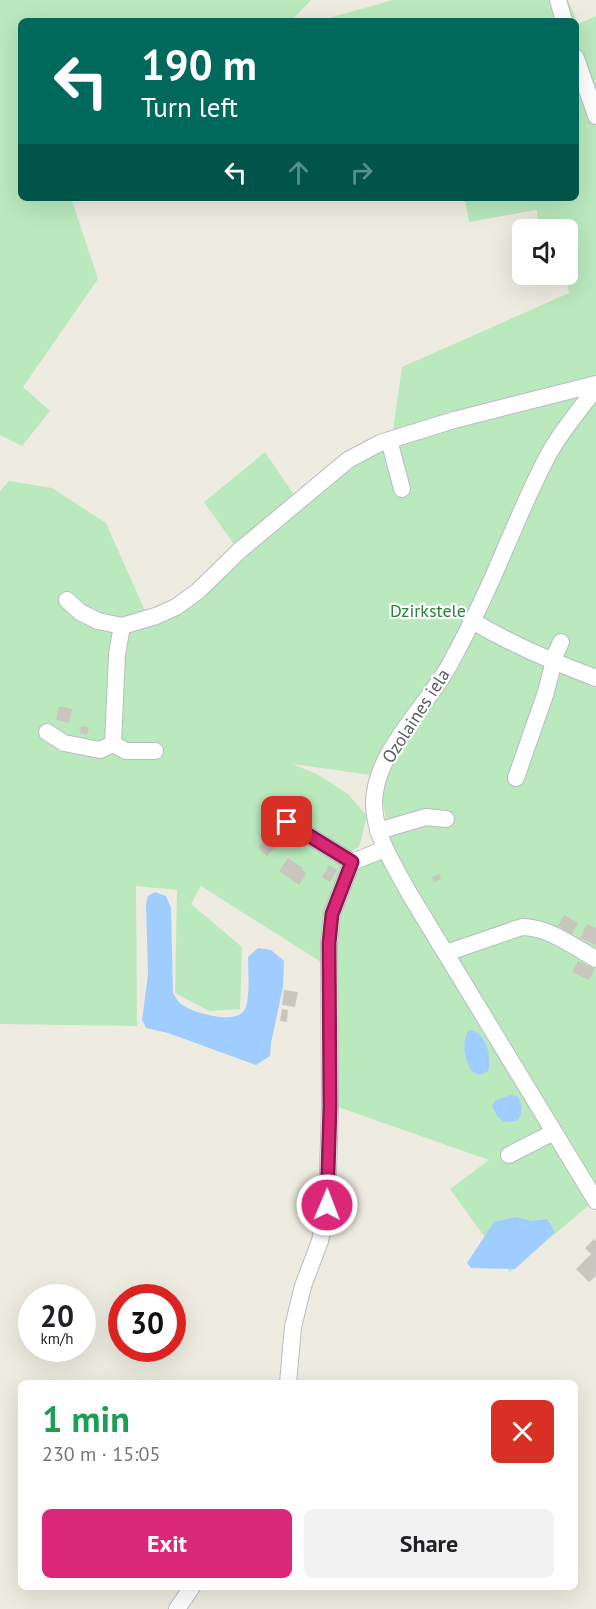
<!DOCTYPE html>
<html lang="en">
<head>
<meta charset="utf-8">
<style>
	:root { --surface:#fff; --page:#f2f2f2; --text:#202124; --muted:#757577; --accent:#db2777 }
	body { margin:0; font-family:"PT Sans",sans-serif; background:var(--page); color:var(--text); height:100vh; display:flex; flex-direction:column; font-size:22px; white-space:nowrap }
	* { box-sizing:border-box; margin:0 }
	p { font-size:20px; color:var(--muted) }
	.icon { flex:none; width:33px; height:33px; fill:none; stroke:currentColor; stroke-width:2; stroke-linecap:round; stroke-linejoin:round }
	.map { position:relative; flex:1; overflow:hidden }
	.details { position:absolute; left:18px; top:1380px; width:560px; height:210px; display:flex; flex-direction:column; background:var(--surface); border-radius:9px; box-shadow:0 6px 24px #0002 }
	.details>* { flex:none }
	.top-card { position:absolute; left:18px; top:18px; width:561px; height:183px; border-radius:9px; box-shadow:0 6px 24px #0002; background:#00695c; color:#fff; overflow:hidden }
	.fabs { position:absolute; left:512px; top:219px; display:grid; gap:12px }
	.fabs a { display:grid; place-items:center; width:66px; height:66px; border-radius:9px; background:var(--surface); box-shadow:0 6px 24px #0002; font-size:30px }
	.speed { position:absolute; left:18px; top:1284px; display:flex; gap:12px; font-size:30px; font-weight:700; text-align:center }
	.speed>* { display:grid; place-content:center; width:78px; height:78px; border-radius:50%; background:var(--surface); box-shadow:0 6px 24px #0002; line-height:1 }
	.speed small { font-size:15px; font-weight:400 }
	.speed .limit { border:9px solid #d22; background:#fff; color:#111 }
	.pin { position:absolute; display:grid; place-items:center; width:51px; height:51px; color:#fff; margin:-26px; border-radius:12px; box-shadow:0 3px 9px #0006 }
	.me { position:absolute; width:66px; margin:-33px; rotate:1deg; stroke-linejoin:round; filter:drop-shadow(0 0 4px #0008) }
	.turn { display:flex; align-items:center; gap:21px; height:126px; padding:0 24px; font-size:27px }
	.turn .icon { width:78px; height:78px; stroke-width:2.5 }
	.turn b { display:block; font-size:42px; line-height:51px }
	.lanes { display:flex; align-items:center; height:57px; padding:0 24px; background:#0003; justify-content:center; gap:30px; direction:ltr }
	.lanes .off { opacity:.35 }
	.round { display:grid; place-items:center; flex:none; width:63px; height:63px; border-radius:9px; background:var(--page) }
	.overview { display:flex; align-items:center; justify-content:space-between; height:102px; padding:0 24px }
	h1 { font-size:36px; font-weight:700; line-height:45px; color:#1e9e55 }
	.primary-button { display:flex; gap:12px; margin-top:auto; padding:12px 24px }
	.primary-button a { flex:1; height:69px; border-radius:9px; background:var(--accent); color:#fff; font-size:24px; font-weight:700; line-height:69px; text-align:center }
	.primary-button a+a { background:var(--page); color:var(--text) }
	.map>svg:first-child { display:block }
	.green { fill:#bae9be; fill-rule:evenodd }
	.water { fill:#9fcdff }
	.building { fill:#c9c6bd }
	.lines { fill:none; stroke-linecap:round; stroke-linejoin:round }
	.minor-casing { stroke:#b9bbc1; stroke-width:18 }
	.minor { stroke:#fff; stroke-width:16 }
	.route-casing { stroke:#8e194d; stroke-width:15 }
	.route { stroke:#db2777; stroke-width:10 }
	.labels { text-anchor:middle; stroke-width:4.5; stroke-linejoin:round; paint-order:stroke }
	.park-label { font-size:18px; fill:#2b8237; stroke:#fff }
	.street-label { font-size:18px; fill:#595d63; stroke:#fff }
</style>
</head>
<body>
<div class="map">
<svg width="596" height="1609" viewBox="0 0 596 1609">
	<rect width="100%" height="100%" fill="#eeece0"/>
	<path class="green" d="M0 0H311L291 21H21V198H71L98 279 23 387 50 411 22 446 0 435Z
		M393 0H568L578 24 596 16V1199L510 1272 450 1189 489 1160 338 1107 324 964 201 886 191 904 242 947 240 1009 209 1011 175 993 177 890 136 886 137 1026 0 1024V491L9 481 52 488 106 523 146 613 194 589 236 547 204 502 265 452 294 495 393 430 402 367 569 293 566 275 567 230 538 229 537 210 469 222 465 198H576V21H318ZM292 764 385 777 382 799 392 849 351 865 282 813 347 854 359 847 367 816 348 794 317 774Z"/>
	<path class="water" d="M155 892 166 896 171 908 173 993C175 996 178 1002 181 1004 193 1013 232 1024 243 1012 251 1005 248 968 248 957L258 948 271 950 284 961 283 987 271 1043 270 1056 256 1065 168 1033 146 1028 142 1020 148 975 146 904 148 896Z
		M472 1030C487 1035 492 1058 488 1071L480 1075 472 1072C465 1060 461 1044 468 1031Z
		M511 1095 518 1097C523 1106 523 1113 517 1121L504 1122 498 1117 492 1106 496 1100Z
		M515 1217 532 1221 547 1219 555 1232 515 1269 471 1268 467 1263 494 1222Z"/>
	<path class="building" d="M59 706 72 709 69 723 56 720Z
		M81 726 89 727 87 735 80 733Z
		M265 839 275 847 267 856 258 847Z
		M288 858 303 868 302 870 307 873 299 885 279 871Z
		M329 865 337 870 330 882 322 877Z
		M439 874 441 879 434 882 432 877Z
		M564 915 578 923 572 934 558 926Z
		M587 924 596 928V945L580 938Z
		M578 961 595 969 589 980 572 972Z
		M284 990 298 992 295 1007 282 1005Z
		M282 1009 288 1010 287 1022 280 1021Z
		M594 1239 596 1241V1276L589 1282 576 1269 591 1254 585 1248Z"/>
	<g class="lines">
		<defs>
			<path id="minor" d="M558 0 564 21
				M576 58 596 116
				M596 388C581 408 564 428 551 450 533 482 520 515 505 549 489 588 470 627 450 664 427 707 373 753 374 805 375 837 394 865 409 893L596 1201
				M389 440 402 489
				M67 600 80 612 98 621 122 626 156 616 176 607 198 591 239 551 348 460 380 443 454 420 596 384
				M471 620C510 644 553 662 596 678
				M122 626 117 654 113 744 126 751H155
				M47 732 64 743 100 750 113 744
				M516 778 546 692 556 653 561 642
				M287 822 352 862
				M378 831 426 817 446 819
				M446 953 522 927C548 927 573 946 596 959
				M509 1155 554 1132
				M288 1383 293 1327 303 1286 320 1241 327 1205 330 1106 329 943 332 914 352 862 385 849
				M177 1609 192 1587"/>
		</defs>
		<use href="#minor" class="minor-casing"/>
		<use href="#minor" class="minor"/>
	</g>
	<g class="lines">
		<defs>
			<path id="route" d="M287 822 352 862 332 914 329 943 330 1106 327 1205"/>
		</defs>
		<use href="#route" class="route-casing"/>
		<use href="#route" class="route"/>
	</g>
	<g class="labels">
		<g class="park-label">
			<text x="428" y="617">Dzirkstele</text>
		</g>
		<g class="street-label">
			<text transform="translate(416 716) rotate(-57)" y="6">Ozolaines iela</text>
		</g>
	</g>
</svg>
<div class="fabs">
<a><svg class="icon" aria-label="sound" viewBox="0 0 24 24"><path d="M4 9h4l5-4v14l-5-4H4zM17 9q2 3 0 6"/></svg></a>
</div>
<div class="speed"><div>20<small>km/h</small></div><div class="limit">30</div></div>
<div class="pin" style="left:287px;top:822px;background:#d93025"><svg class="icon" aria-label="arrive" viewBox="0 0 24 24"><path d="M6 21V4h12l-3 4 3 4H6"/></svg></div>
<svg class="me" style="left:327px;top:1205px" viewBox="-20 -20 40 40"><circle r="17" fill="#db2777" stroke="#fff" stroke-width="3"/><path d="M0-11L8 9 0 5-8 9z" fill="#fff"/></svg>
<div class="top-card">
<div class="turn"><svg class="icon" aria-label="left" viewBox="0 0 24 24"><path d="M17 20v-9H6M10 6l-5 5 5 5"/></svg><div><b>190 m</b>Turn left</div></div>
<div class="lanes"><svg class="icon" aria-label="left" viewBox="0 0 24 24"><path d="M17 20v-9H6M10 6l-5 5 5 5"/></svg><svg class="icon off" aria-label="ahead" viewBox="0 0 24 24"><path d="M12 20V5M6 11l6-6 6 6"/></svg><svg class="icon off" aria-label="right" viewBox="0 0 24 24"><path d="M7 20v-9h11M14 6l5 5-5 5"/></svg></div>
</div>
<section class="details">
<div class="overview"><div><h1>1 min</h1><p>230 m · 15:05</p></div><a class="round" style="background:#d93025;color:#fff"><svg class="icon" aria-label="close" viewBox="0 0 24 24"><path d="M6 6l12 12M18 6L6 18"/></svg></a></div>
<div class="primary-button"><a>Exit</a><a>Share</a></div>
</section>
</div>
</body>
</html>
